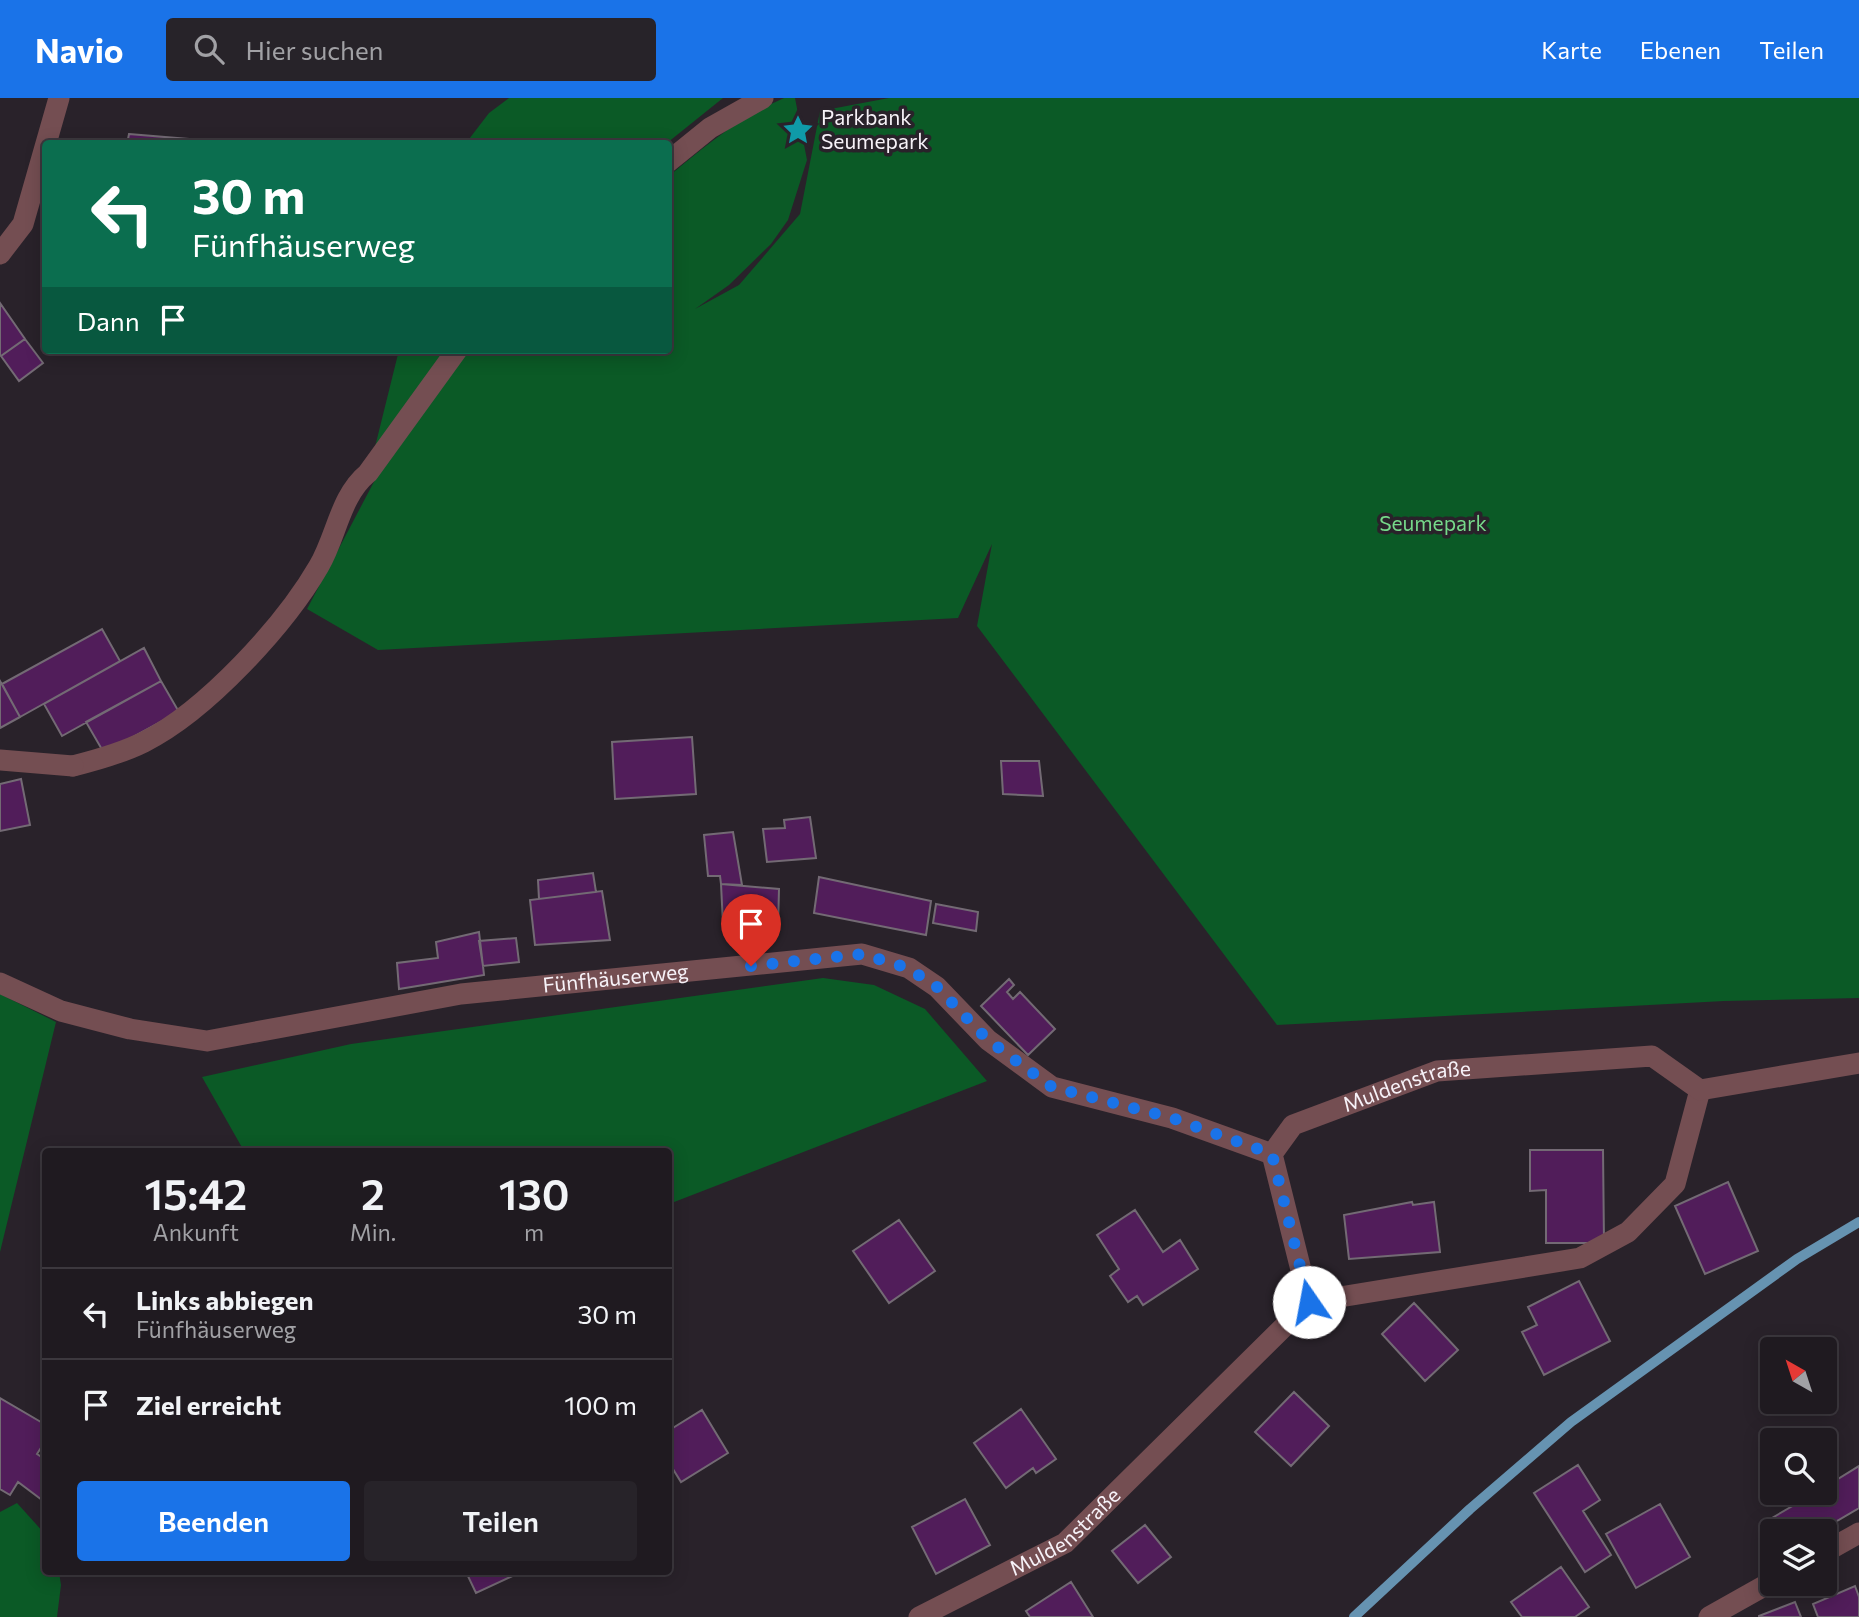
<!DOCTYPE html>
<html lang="de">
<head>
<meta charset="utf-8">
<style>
	:root { --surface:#1f1a20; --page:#272329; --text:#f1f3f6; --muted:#a1a1a5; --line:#3c383e; --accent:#1a73e8 }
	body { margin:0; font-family:Commissioner,sans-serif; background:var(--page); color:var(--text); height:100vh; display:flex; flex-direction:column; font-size:26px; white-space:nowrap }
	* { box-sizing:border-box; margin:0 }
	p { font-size:23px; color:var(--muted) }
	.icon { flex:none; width:38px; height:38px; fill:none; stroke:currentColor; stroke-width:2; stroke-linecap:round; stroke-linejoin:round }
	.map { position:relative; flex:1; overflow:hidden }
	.side { position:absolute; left:42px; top:1050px; width:630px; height:427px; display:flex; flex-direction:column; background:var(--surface); border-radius:7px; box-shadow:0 4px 18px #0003,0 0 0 2px var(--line) }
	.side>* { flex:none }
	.guide { position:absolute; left:42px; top:42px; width:630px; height:214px; border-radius:7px; box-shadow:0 4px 18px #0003,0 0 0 2px var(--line); background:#0b6e4f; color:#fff; overflow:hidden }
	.needle { width:46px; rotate:321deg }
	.controls { position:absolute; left:1760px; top:1239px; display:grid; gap:14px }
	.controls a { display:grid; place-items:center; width:77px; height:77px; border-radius:7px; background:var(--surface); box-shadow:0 4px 18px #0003,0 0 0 2px var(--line); font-size:35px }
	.pin { position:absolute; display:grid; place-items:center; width:60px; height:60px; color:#fff; margin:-72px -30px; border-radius:50% 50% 50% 0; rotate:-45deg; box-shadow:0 0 7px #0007 }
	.pin .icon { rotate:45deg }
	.me { position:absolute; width:77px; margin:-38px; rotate:348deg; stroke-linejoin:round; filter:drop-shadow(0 0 5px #0008) }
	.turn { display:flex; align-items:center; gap:24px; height:147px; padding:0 35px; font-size:32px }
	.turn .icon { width:91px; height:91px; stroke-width:2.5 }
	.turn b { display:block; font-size:49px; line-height:60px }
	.then { display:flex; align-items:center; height:66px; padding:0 35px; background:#0003; gap:14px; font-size:26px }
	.eta { display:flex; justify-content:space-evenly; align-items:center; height:119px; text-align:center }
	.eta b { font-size:42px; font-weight:600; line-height:49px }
	.action { display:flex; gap:14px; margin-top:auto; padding:14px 35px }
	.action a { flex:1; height:80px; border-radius:7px; background:var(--accent); color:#fff; font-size:28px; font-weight:600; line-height:80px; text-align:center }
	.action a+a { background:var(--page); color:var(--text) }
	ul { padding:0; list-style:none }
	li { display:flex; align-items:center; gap:21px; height:91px; padding:0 35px; border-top:2px solid var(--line) }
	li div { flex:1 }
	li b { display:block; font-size:26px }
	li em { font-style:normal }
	header { display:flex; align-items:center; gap:42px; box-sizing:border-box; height:98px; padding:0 35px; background:var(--accent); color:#fff }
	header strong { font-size:33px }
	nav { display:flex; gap:38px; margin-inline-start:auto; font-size:24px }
	.search { width:490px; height:63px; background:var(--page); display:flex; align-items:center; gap:18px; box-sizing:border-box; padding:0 24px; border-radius:7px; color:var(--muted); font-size:26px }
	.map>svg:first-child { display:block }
	.green { fill:#0b5a26 }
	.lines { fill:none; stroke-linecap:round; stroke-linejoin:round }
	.stream { stroke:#6693b1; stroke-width:10 }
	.building { fill:#511d5a; stroke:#736a74; stroke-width:2 }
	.lane { stroke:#744e52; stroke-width:21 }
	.street { stroke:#744e52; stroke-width:21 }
	.route { stroke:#1a73e8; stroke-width:12; stroke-dasharray:0 21.6 }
	.labels { text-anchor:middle; stroke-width:7; stroke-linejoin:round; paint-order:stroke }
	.poi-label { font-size:21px; fill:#f7f2f8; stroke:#29222a; text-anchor:start }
	.park-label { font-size:21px; fill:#76d98a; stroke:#29222a }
	.street-label { font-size:21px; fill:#f7f2f8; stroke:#29222a }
</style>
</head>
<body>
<header>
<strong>Navio</strong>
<div class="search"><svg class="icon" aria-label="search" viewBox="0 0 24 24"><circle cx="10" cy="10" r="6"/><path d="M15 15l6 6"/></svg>Hier suchen</div>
<nav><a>Karte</a><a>Ebenen</a><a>Teilen</a></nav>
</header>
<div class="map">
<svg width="1859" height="1519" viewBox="0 0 1859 1519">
	<rect width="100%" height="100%" fill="#29222a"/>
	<path class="green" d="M509 0H723L667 45H466L489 15Z
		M784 0H795L807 62 788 122 771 146 729 187 695 211 739 187 800 116 820 13 889 0H1859V900L1724 903 1277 927 977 528 992 446 958 520 378 552 307 511 387 359 468 252H668L669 78C705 48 740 19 784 0Z
		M399 252H447L374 353Z
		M823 880 874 887 925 911 987 983 669 1106 668 1054 244 1053 202 979 351 946Z
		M0 896 56 924 0 1154Z
		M17 1405 45 1436 46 1474H59L61 1487 57 1519H0V1414Z"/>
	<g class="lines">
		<path class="stream" d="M1354 1519 1470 1411 1571 1324 1797 1161 1859 1124"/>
	</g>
	<path class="building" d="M129 36 188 41 186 46H127Z
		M0 205 25 241 1 258 0 257Z
		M25 241 43 265 19 283 1 258Z
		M102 531 120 563 20 619 2 586Z
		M144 550 161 583 62 638 44 606Z
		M0 583 20 619 0 630Z
		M161 583 179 614 104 655 86 624Z
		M692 639 696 696 615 701 612 644Z
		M1001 663H1039L1043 698 1003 696Z
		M21 681 30 727 0 733V686Z
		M810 719 816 760 767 764 763 731 785 730 784 722Z
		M733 734 742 787 721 786 720 778H708L704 737Z
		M593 775 596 794 539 801 538 782Z
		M819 779 931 803 926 837 814 815Z
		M721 786 779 791 778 830 723 826Z
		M602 793 610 842 535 847 530 802Z
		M936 806 978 814 976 833 933 825Z
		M479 834 484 877 399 891 397 865 438 860 436 844Z
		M516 840 519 864 483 868 479 843Z
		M1009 881 1014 887 1007 894 1013 901 1020 894 1055 931 1028 957 981 908Z
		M1530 1052H1603L1604 1145H1546V1092L1530 1093Z
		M1728 1084 1758 1153 1705 1176 1675 1108Z
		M1412 1104 1413 1107 1434 1104 1440 1154 1349 1161 1344 1117Z
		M1135 1112 1163 1154 1180 1142 1198 1171 1143 1207 1137 1198 1128 1204 1110 1178 1119 1171 1097 1137Z
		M899 1122 935 1173 889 1205 853 1153Z
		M1579 1183 1610 1243 1544 1277 1522 1234 1537 1227 1528 1209Z
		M1414 1205 1458 1252 1425 1283 1382 1236Z
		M1294 1294 1329 1328 1291 1368 1255 1334Z
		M0 1300 46 1327V1342L37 1356 46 1362V1405L18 1384 10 1397 0 1391Z
		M1021 1311 1056 1361 1036 1375 1033 1370 1006 1390 974 1345Z
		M702 1312 728 1355 681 1384 668 1363V1333Z
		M1578 1367 1600 1402 1583 1413 1611 1457 1585 1474 1534 1395Z
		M1859 1368V1410L1820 1433H1773V1437L1765 1424 1815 1395H1825V1389Z
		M965 1401 990 1447 936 1476 912 1429Z
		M1660 1406 1690 1459 1636 1490 1606 1436Z
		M1145 1427 1171 1459 1138 1485 1112 1453Z
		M1561 1469 1589 1509 1575 1519H1522L1511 1504Z
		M466 1474H521L476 1495Z
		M1071 1484 1093 1519H1030L1026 1513Z
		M1855 1488 1859 1499V1519H1818L1813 1506Z
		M1795 1504 1801 1519H1759V1518Z"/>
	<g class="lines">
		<path class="lane" d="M668 64 710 30 763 0
			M73 668C97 662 122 655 144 644 206 613 285 527 319 468 337 437 340 398 368 375L457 252"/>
		<g class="street">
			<path d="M0 156 23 126 59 0"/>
			<path d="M0 662 73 668"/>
			<path id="s1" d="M0 885 61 913 130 931 207 943 461 896 862 856 909 870 937 889 988 942 1052 989 1172 1020 1272 1056"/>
			<path d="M1309 1204 1580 1160 1628 1134 1675 1086 1700 992"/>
			<path d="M1825 1454 1859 1435"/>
			<path id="s2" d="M919 1519 1065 1445 1309 1204 1272 1056 1293 1027 1437 973 1652 958 1700 992 1859 965"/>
			<path d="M1709 1519 1773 1483"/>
		</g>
	</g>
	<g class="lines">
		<path class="route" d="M751 868 862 856 908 870 937 889 988 942 1052 989 1172 1020 1272 1056 1309 1204"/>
	</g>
	<defs>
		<symbol id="sight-bare" viewBox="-9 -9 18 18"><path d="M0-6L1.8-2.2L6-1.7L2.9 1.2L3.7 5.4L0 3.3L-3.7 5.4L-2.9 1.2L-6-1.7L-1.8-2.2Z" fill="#0f9aa8" stroke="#29222a" stroke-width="2.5" paint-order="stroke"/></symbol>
	</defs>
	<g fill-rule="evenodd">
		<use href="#sight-bare" x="776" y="10" width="44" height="44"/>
	</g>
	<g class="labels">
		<g class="poi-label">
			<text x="821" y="27">Parkbank<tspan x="821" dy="24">Seumepark</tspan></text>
		</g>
		<g class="park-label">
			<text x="1433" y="433">Seumepark</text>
		</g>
		<g class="street-label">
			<text dy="7" stroke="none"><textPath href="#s1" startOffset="630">Fünfhäuserweg</textPath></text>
			<text dy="7" stroke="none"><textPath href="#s2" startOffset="816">Muldenstraße</textPath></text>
			<text dy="7" stroke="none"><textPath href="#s2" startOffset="170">Muldenstraße</textPath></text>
		</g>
	</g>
</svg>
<div class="controls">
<a><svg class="needle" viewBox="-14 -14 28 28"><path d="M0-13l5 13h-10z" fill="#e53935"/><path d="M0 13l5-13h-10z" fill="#a1a1a5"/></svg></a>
<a><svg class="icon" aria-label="search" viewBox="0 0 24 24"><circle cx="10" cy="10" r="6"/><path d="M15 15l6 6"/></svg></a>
<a><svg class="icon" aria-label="layers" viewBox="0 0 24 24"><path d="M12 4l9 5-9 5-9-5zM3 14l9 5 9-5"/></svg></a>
</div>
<div class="pin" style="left:751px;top:868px;background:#d93025"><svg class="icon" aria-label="arrive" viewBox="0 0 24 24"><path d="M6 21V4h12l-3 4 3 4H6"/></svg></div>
<svg class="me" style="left:1309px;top:1204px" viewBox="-20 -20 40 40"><circle r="19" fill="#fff"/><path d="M0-13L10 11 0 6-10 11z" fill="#1a73e8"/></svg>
<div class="guide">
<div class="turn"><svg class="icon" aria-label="left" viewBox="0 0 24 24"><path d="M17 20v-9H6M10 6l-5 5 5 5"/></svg><div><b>30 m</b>Fünfhäuserweg</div></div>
<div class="then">Dann<svg class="icon" aria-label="arrive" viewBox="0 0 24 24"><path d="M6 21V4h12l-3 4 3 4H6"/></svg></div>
</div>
<section class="side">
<div class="eta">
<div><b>15:42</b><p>Ankunft</p></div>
<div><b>2</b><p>Min.</p></div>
<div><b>130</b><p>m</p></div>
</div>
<ul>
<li><svg class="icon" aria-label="left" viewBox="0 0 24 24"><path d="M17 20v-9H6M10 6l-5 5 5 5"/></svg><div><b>Links abbiegen</b><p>Fünfhäuserweg</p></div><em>30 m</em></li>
<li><svg class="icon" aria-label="arrive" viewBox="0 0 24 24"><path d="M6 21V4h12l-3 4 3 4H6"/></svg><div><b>Ziel erreicht</b></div><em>100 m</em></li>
</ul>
<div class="action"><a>Beenden</a><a>Teilen</a></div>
</section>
</div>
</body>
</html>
